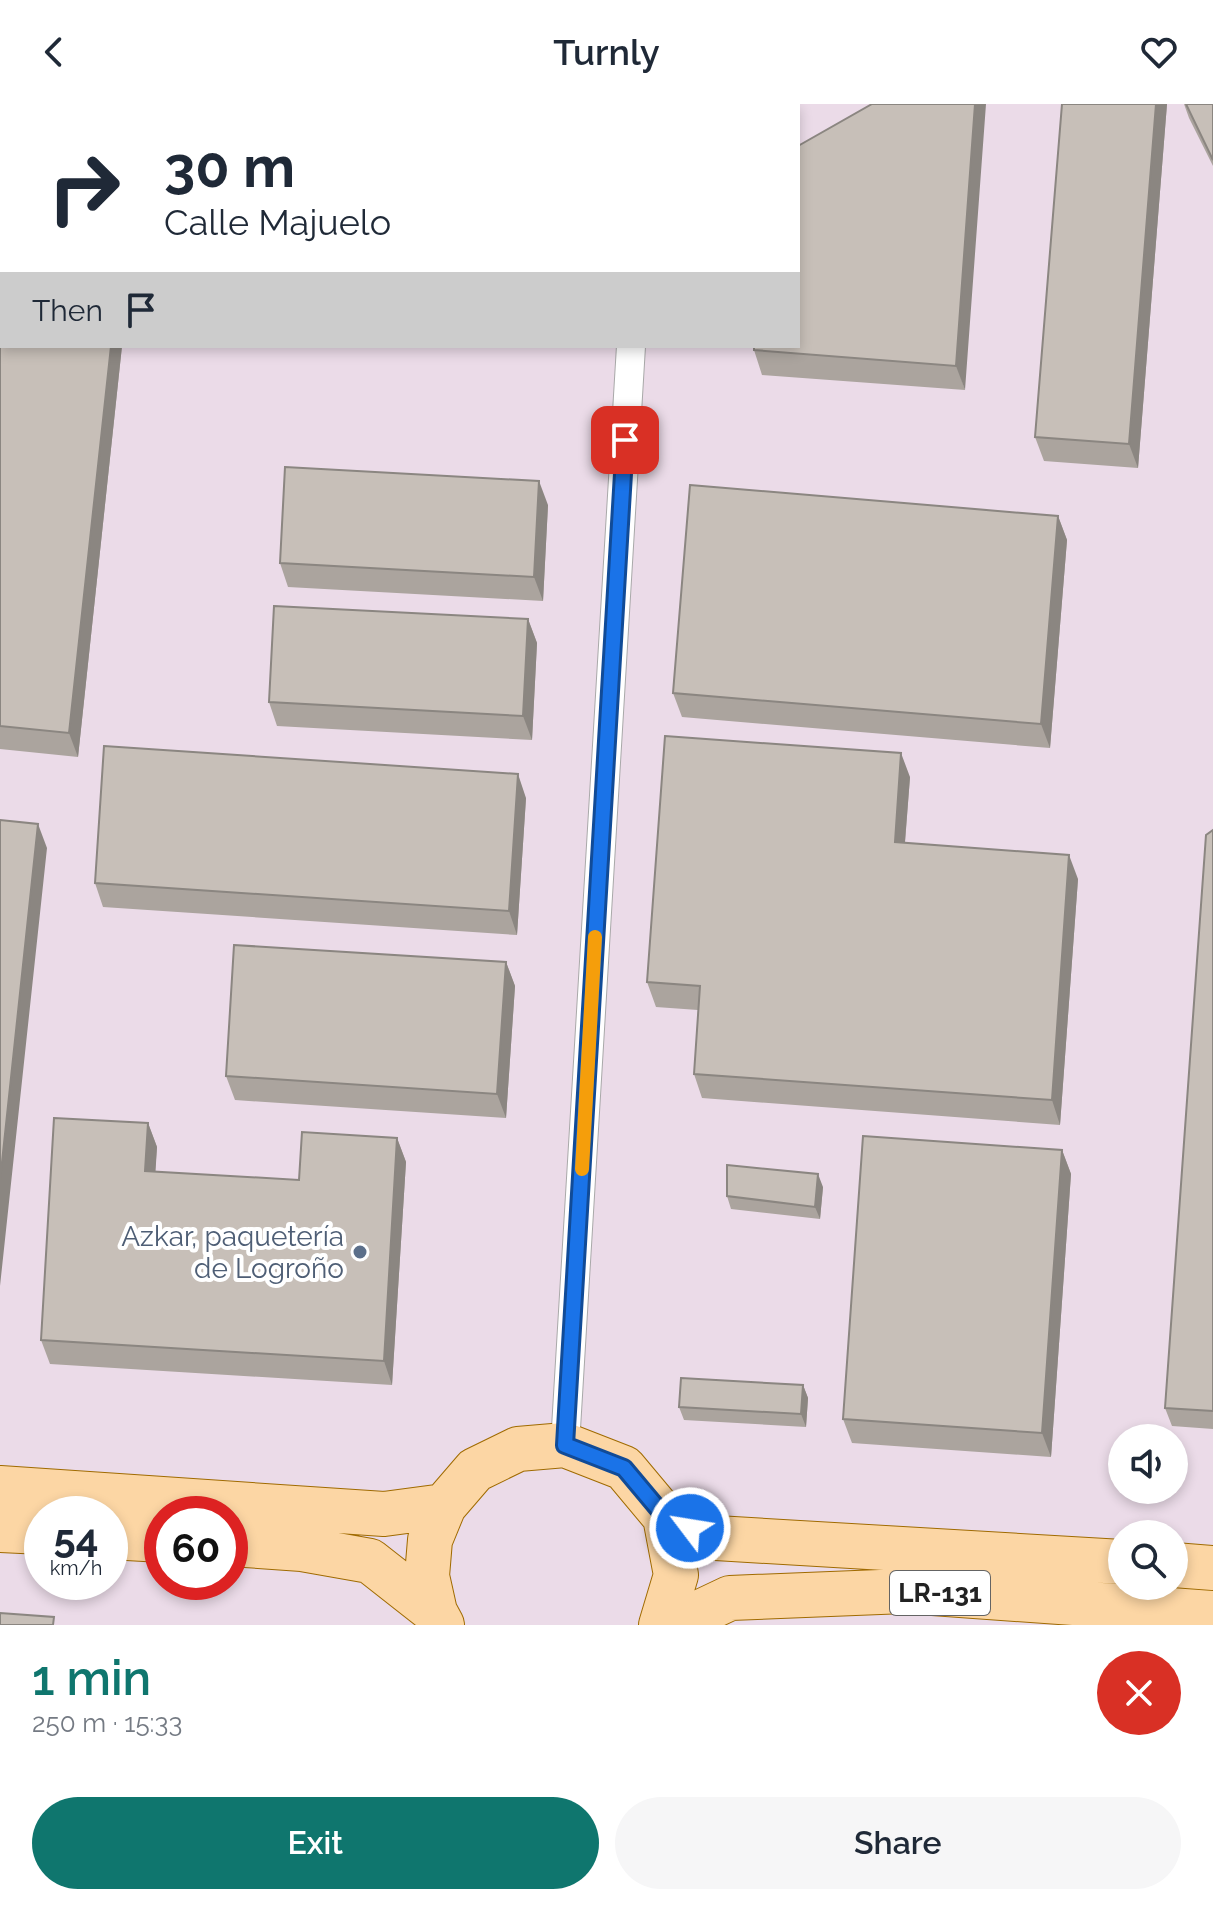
<!DOCTYPE html>
<html lang="en">
<head>
<meta charset="utf-8">
<style>
	:root { --surface:#fff; --page:#f6f6f7; --text:#1f2937; --muted:#747a83; --accent:#0f766e }
	body { margin:0; font-family:Raleway,sans-serif; background:var(--page); color:var(--text); height:100vh; display:flex; flex-direction:column; font-size:30px; white-space:nowrap }
	* { box-sizing:border-box; margin:0 }
	p { font-size:26px; color:var(--muted) }
	.icon { flex:none; width:44px; height:44px; fill:none; stroke:currentColor; stroke-width:2; stroke-linecap:round; stroke-linejoin:round }
	.map { position:relative; height:1521px; overflow:hidden }
	.sheet { display:flex; flex-direction:column; background:var(--surface); flex:1 }
	.sheet>* { flex:none }
	.banner { position:absolute; left:0px; top:0px; width:800px; height:244px; box-shadow:0 4px 12px #0003; background:#fff; color:var(--text); overflow:hidden }
	.fabs { position:absolute; left:1108px; top:1320px; display:grid; gap:16px }
	.fabs a { display:grid; place-items:center; width:80px; height:80px; border-radius:50%; background:var(--surface); box-shadow:0 4px 12px #0003; font-size:40px }
	.speed { position:absolute; left:24px; top:1392px; display:flex; gap:16px; font-size:40px; font-weight:700; text-align:center }
	.speed>* { display:grid; place-content:center; width:104px; height:104px; border-radius:50%; background:var(--surface); box-shadow:0 4px 12px #0003; line-height:1 }
	.speed small { font-size:20px; font-weight:400 }
	.speed .limit { border:12px solid #d22; background:#fff; color:#111 }
	.pin { position:absolute; display:grid; place-items:center; width:68px; height:68px; color:#fff; margin:-34px; border-radius:16px; box-shadow:0 4px 12px #0006 }
	.me { position:absolute; width:88px; margin:-44px; rotate:301deg; stroke-linejoin:round; filter:drop-shadow(0 0 6px #0008) }
	.turn { display:flex; align-items:center; gap:28px; height:168px; padding:0 32px; font-size:36px }
	.turn .icon { width:104px; height:104px; stroke-width:2.5 }
	.turn b { display:block; font-size:56px; line-height:68px }
	.then { display:flex; align-items:center; height:76px; padding:0 32px; background:#0003; gap:16px; font-size:30px }
	.round { display:grid; place-items:center; flex:none; width:84px; height:84px; border-radius:42px; background:var(--page) }
	.summary { display:flex; align-items:center; justify-content:space-between; height:136px; padding:0 32px }
	h1 { font-size:48px; font-weight:600; line-height:60px; color:var(--accent) }
	.button { display:flex; gap:16px; margin-top:auto; padding:16px 32px }
	.button a { flex:1; height:92px; border-radius:48px; background:var(--accent); color:#fff; font-size:32px; font-weight:600; line-height:92px; text-align:center }
	.button a+a { background:var(--page); color:var(--text) }
	header { display:flex; justify-content:space-between; align-items:center; height:104px; padding:0 32px; background:var(--surface); font-size:36px; font-weight:600 }
	.map>svg:first-child { display:block }
	.industrial { fill:#ebdbe8; fill-rule:evenodd }
	.lines { fill:none; stroke-linecap:round; stroke-linejoin:round }
	.street-casing { stroke:#a9a9a9; stroke-width:30 }
	.primary-casing { stroke:#a06b00; stroke-width:46 }
	.street { stroke:#fff; stroke-width:28 }
	.primary { stroke:#fcd6a4; stroke-width:44 }
	.wall { fill:#aba49e }
	.shaded-wall { fill:#8b8681 }
	.building { fill:#c7bfb8; stroke:#8b8681; stroke-width:2 }
	.route-casing { stroke:#114b97; stroke-width:20 }
	.route { stroke:#1a73e8; stroke-width:14 }
	.slow { stroke:#f59e0b; stroke-width:14 }
	.service-dot { fill:#5c6f8a; stroke:#fff; stroke-width:3 }
	.labels { text-anchor:middle; stroke-width:8; stroke-linejoin:round; paint-order:stroke }
	.shield { fill:#fff; stroke:#646464; stroke-width:2 }
	.shield-label { font-size:26px; font-weight:bold; fill:#222 }
	.service-label { font-size:28px; fill:#4e5e75; stroke:#fff; text-anchor:end }
</style>
</head>
<body>
<header><svg class="icon" aria-label="back" viewBox="0 0 24 24"><path d="M15 5l-7 7 7 7"/></svg>Turnly<svg class="icon" aria-label="heart" viewBox="0 0 24 24"><path d="M12 20l-8-8c-3-5 5-10 8-4 3-6 11-1 8 4z"/></svg></header>
<div class="map">
<svg width="1213" height="1521" viewBox="0 0 1213 1521">
	<rect width="100%" height="100%" fill="#f2efe9"/>
	<path class="industrial" d="M754 0H1213V1521H0V157H2V242H798V2H749ZM1122 1334H1174V1386H1122ZM42 1410H110V1478H42ZM162 1410H230V1478H162ZM1122 1430H1174V1482H1122Z"/>
	<g class="lines">
		<defs>
			<path id="street" d="M697 2 701 0
				M0 118 2 117
				M565 1341 631 242"/>
			<path id="primary" d="M0 1384 384 1410 444 1402
				M665 1413 716 1434 1122 1458
				M0 1426 42 1428
				M110 1433 162 1436
				M230 1440 302 1445 370 1457 435 1508
				M1174 1461 1213 1464
				M442 1521 435 1508 427 1472 430 1436 444 1402 475 1366 518 1345 565 1341 624 1364 665 1413 676 1471 661 1521
				M673 1521 730 1494 905 1487 1213 1509"/>
		</defs>
		<use href="#street" class="street-casing"/>
		<use href="#primary" class="primary-casing"/>
		<use href="#street" class="street"/>
		<use href="#primary" class="primary"/>
	</g>
	<path class="wall" d="M872 0 965 286 762 271 754 246Z
		M1062 0H1167L1138 364 1044 357 1035 333Z
		M1184 0H1213V62L1189 14Z
		M0 181 2 242H122L78 653 0 645Z
		M548 401 543 497 288 483 280 459Z
		M1058 412 1067 436 1050 644 682 613 673 589Z
		M528 515 537 539 532 636 277 622 269 598Z
		M910 673 905 739 1078 775 1060 1021 702 994 694 970 698 906 656 903 647 878Z
		M526 694 517 831 103 803 95 779Z
		M1213 726V1325L1172 1322 1165 1304Z
		M506 858 515 882 506 1014 235 996 226 972Z
		M148 1019 157 1043 155 1068 299 1076 397 1034 406 1058 392 1281 50 1260 41 1236Z
		M1062 1046 1071 1070 1051 1353 852 1339 843 1315Z
		M823 1083 820 1115 731 1105 727 1092Z
		M803 1281 808 1294 806 1323 684 1316 679 1303Z"/>
	<path class="shaded-wall" d="M975 0H986L965 286 956 262Z
		M1156 0H1167L1138 364 1129 340Z
		M111 242H122L78 653 69 629Z
		M539 377 548 401 543 497 534 473Z
		M1058 412 1067 436 1050 644 1041 620Z
		M528 515 537 539 532 636 523 612Z
		M901 649 910 673 903 762 895 738Z
		M518 670 526 694 517 831 509 807Z
		M38 720 47 744 0 1182V1077Z
		M1069 751 1078 775 1060 1021 1052 996Z
		M506 858 515 882 506 1014 497 990Z
		M148 1019 157 1043 154 1091 145 1067Z
		M397 1034 406 1058 392 1281 384 1257Z
		M1062 1046 1071 1070 1051 1353 1042 1329Z
		M818 1070 823 1083 820 1115 815 1103Z
		M803 1281 808 1294 806 1323 801 1310Z"/>
	<path class="building" d="M872 0H975L956 262 754 246V242H798V42Z
		M1062 0H1156L1129 340 1035 333Z
		M1186 0H1213V56Z
		M0 181H2V242H111L69 629 0 622Z
		M285 363 539 377 534 473 280 459Z
		M690 381 1058 412 1041 620 673 589Z
		M274 502 528 515 523 612 269 598Z
		M665 632 901 649 895 738 1069 751 1052 996 694 970 700 882 647 878Z
		M104 642 518 670 509 807 95 779Z
		M0 716 38 720 0 1077Z
		M1213 726V1307L1165 1304 1206 731Z
		M234 841 506 858 497 990 226 972Z
		M54 1014 148 1019 145 1067 299 1076 302 1028 397 1034 384 1257 41 1236Z
		M863 1032 1062 1046 1042 1329 843 1315Z
		M727 1061 818 1070 815 1103 727 1092Z
		M681 1274 803 1281 801 1310 679 1303Z
		M0 1509 54 1513 53 1521H0Z"/>
	<g class="lines">
		<defs>
			<path id="route" d="M625 336 565 1341 624 1364 665 1413 690 1424"/>
		</defs>
		<use href="#route" class="route-casing"/>
		<use href="#route" class="route"/>
		<path class="slow" d="M582 1065 595 833"/>
	</g>
	<circle class="service-dot" cx="360" cy="1148" r="8"/>
	<g class="labels">
		<rect class="shield" x="890" y="1467" width="100" height="44" rx="6"/>
		<g class="shield-label">
			<text x="940" y="1498">LR-131</text>
		</g>
		<g class="service-label">
			<text x="344" y="1142">Azkar, paquetería<tspan x="344" dy="32">de Logroño</tspan></text>
		</g>
	</g>
</svg>
<div class="fabs">
<a><svg class="icon" aria-label="sound" viewBox="0 0 24 24"><path d="M4 9h4l5-4v14l-5-4H4zM17 9q2 3 0 6"/></svg></a>
<a><svg class="icon" aria-label="search" viewBox="0 0 24 24"><circle cx="10" cy="10" r="6"/><path d="M15 15l6 6"/></svg></a>
</div>
<div class="speed"><div>54<small>km/h</small></div><div class="limit">60</div></div>
<div class="pin" style="left:625px;top:336px;background:#d93025"><svg class="icon" aria-label="arrive" viewBox="0 0 24 24"><path d="M6 21V4h12l-3 4 3 4H6"/></svg></div>
<svg class="me" style="left:690px;top:1424px" viewBox="-20 -20 40 40"><circle r="17" fill="#1a73e8" stroke="#fff" stroke-width="3"/><path d="M0-11L8 9 0 5-8 9z" fill="#fff"/></svg>
<div class="banner">
<div class="turn"><svg class="icon" aria-label="right" viewBox="0 0 24 24"><path d="M7 20v-9h11M14 6l5 5-5 5"/></svg><div><b>30 m</b>Calle Majuelo</div></div>
<div class="then">Then<svg class="icon" aria-label="arrive" viewBox="0 0 24 24"><path d="M6 21V4h12l-3 4 3 4H6"/></svg></div>
</div>
</div>
<section class="sheet">
<div class="summary"><div><h1>1 min</h1><p>250 m · 15:33</p></div><a class="round" style="background:#d93025;color:#fff"><svg class="icon" aria-label="close" viewBox="0 0 24 24"><path d="M6 6l12 12M18 6L6 18"/></svg></a></div>
<div class="button"><a>Exit</a><a>Share</a></div>
</section>
</body>
</html>
